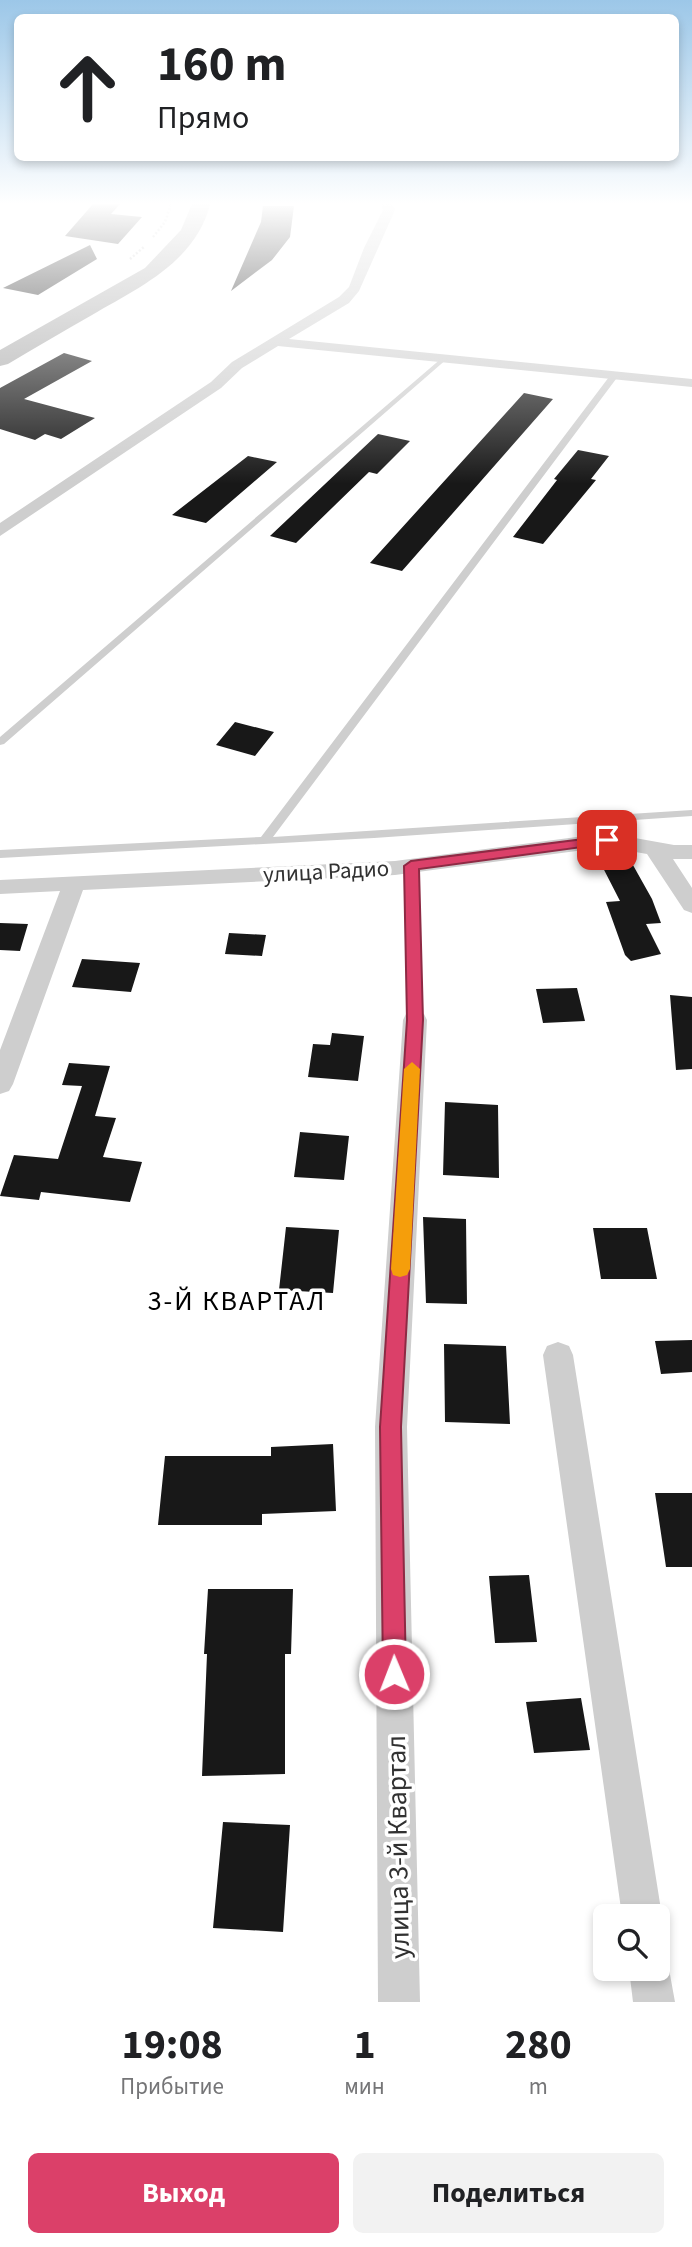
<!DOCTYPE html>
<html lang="ru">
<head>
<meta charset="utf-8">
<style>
	:root { --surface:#fff; --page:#f2f2f2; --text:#202124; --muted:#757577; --accent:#db4069 }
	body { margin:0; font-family:"Source Sans 3",sans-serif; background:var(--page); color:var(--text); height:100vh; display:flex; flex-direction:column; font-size:26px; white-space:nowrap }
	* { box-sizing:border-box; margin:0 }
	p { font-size:23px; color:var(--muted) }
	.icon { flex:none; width:38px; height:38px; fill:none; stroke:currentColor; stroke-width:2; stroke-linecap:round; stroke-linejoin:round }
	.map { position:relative; height:2002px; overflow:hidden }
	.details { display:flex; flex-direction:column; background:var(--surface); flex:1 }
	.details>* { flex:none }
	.banner { position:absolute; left:14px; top:14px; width:665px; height:147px; border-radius:10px; box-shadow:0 4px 10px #0003; background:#fff; color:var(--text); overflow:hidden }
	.tools { position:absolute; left:593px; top:1904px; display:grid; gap:14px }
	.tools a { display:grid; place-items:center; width:77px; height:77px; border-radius:10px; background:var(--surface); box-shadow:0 4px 10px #0003; font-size:35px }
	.pin { position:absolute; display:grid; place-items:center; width:60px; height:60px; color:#fff; margin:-30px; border-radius:14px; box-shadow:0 4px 10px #0006 }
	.me { position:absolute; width:77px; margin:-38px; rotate:359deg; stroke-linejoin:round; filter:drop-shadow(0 0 5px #0008) }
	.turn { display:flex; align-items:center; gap:24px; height:147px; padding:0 28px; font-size:32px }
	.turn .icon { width:91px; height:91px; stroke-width:2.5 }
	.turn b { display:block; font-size:49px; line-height:60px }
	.eta { display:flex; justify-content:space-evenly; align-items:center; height:119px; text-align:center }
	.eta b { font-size:42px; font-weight:700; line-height:49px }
	.primary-button { display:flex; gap:14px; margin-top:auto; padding:14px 28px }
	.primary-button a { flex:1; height:80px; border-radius:10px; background:var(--accent); color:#fff; font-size:28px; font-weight:700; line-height:80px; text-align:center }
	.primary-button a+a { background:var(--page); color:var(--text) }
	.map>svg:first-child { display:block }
	.building { fill:#181818 }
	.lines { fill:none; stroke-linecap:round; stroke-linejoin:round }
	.path { stroke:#c8c8c8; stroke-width:2.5; stroke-dasharray:2 2; stroke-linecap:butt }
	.lane { fill:#cecece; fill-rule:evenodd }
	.street { fill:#cecece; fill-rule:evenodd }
	.primary { fill:#a9a9a9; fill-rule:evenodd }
	.route { fill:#db4069; stroke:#8e2a44; stroke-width:2 }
	.slow { fill:#f59e0b }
	.labels { text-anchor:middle; stroke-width:7; stroke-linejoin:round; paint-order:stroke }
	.street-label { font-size:23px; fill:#313131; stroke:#fff }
	.near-neighbourhood-label { font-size:28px; letter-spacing:2px; fill:#000; stroke:#fff }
	.near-street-label { font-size:28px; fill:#313131; stroke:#fff }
</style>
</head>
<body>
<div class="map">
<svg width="692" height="2002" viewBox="0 0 692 2002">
	<rect width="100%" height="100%" fill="#fff"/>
	<path class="building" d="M93 204H120L111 214 142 217 118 244 65 236Z
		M263 206H294L290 237 272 260 231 291 261 222Z
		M90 245 97 259 38 295 3 288Z
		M64 353 92 361 24 399 95 418 61 439 45 434 35 440 0 429V388Z
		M524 393 553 399 402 571 370 563Z
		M378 434 410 441 377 474 369 472 296 543 270 536Z
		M578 450 609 456 591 479 596 480 543 544 513 537 557 480 554 479Z
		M248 456 277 462 206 523 172 515Z
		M235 722 274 732 255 756 216 745Z
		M629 858 652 899 661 923 646 924 661 954 631 961 625 955 606 902 620 901 600 862Z
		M0 923 28 924 20 951 0 950Z
		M229 933 266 935 262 956 225 954Z
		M82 959 140 963 131 992 72 987Z
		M577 988 585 1021 543 1023 536 989Z
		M670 995 692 997V1069L676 1070Z
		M332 1033 364 1036 358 1081 308 1077 313 1044 330 1045Z
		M69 1063 110 1066 95 1116 116 1118 103 1157 142 1162 130 1202 41 1192 39 1200 0 1196 14 1155 58 1159 82 1086 62 1085Z
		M445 1102 498 1105 499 1178 443 1175Z
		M300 1132 349 1136 344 1180 294 1177Z
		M423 1217 466 1219 467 1304 426 1303Z
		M286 1227 339 1230 333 1293 279 1290Z
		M593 1228H647L657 1279H601Z
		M692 1340V1372L661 1374 655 1341Z
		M444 1344 506 1346 510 1424 445 1422Z
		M333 1444 336 1511 262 1514V1525H158L165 1456H271V1447Z
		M655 1493H692V1567H666Z
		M529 1575 537 1642 495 1643 489 1576Z
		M208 1589H293L291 1654H285V1774L202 1776 207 1654H204Z
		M581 1698 590 1750 534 1753 526 1702Z
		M223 1822 290 1825 283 1932 213 1928Z"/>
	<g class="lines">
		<path class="path" d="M153 237 165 222 171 204
			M130 259 145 246"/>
		<path class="lane" d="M443 357 448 358 4 744 0 745V737Z
			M612 373 619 375 273 837 692 810V816L374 838 0 858V850L261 837Z
			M411 862 417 866 421 1020 415 1024 409 1020 405 866Z"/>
		<path class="street" d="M381 204H393L395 210 359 291 349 303 289 339 692 379V387L278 346 242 368 221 388 0 536V523L211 382 232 362 339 297 349 287 364 248 383 210Z
			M607 833 674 845H692V859H673L692 888V913L684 910 647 854 607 847 395 875 83 890 13 1084 9 1091 0 1094V1050L60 891 0 894V880L395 861Z
			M415 1011 424 1014 427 1020 407 1427 420 2002H378L375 1427 403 1020 406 1014Z
			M558 1342 569 1346 573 1355 662 1916 658 1925V1916H622L543 1355 547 1346Z
			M658 1952 663 1955 669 1969 675 2002H633L629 1969H658Z"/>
		<path class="primary" d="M192 204H210C196 262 138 288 92 315 64 331 36 347 8 364L0 366V350L145 268 181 230Z"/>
	</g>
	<linearGradient id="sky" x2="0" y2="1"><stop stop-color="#9cc7e8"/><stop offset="0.42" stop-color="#fff"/><stop offset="1" stop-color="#fff" stop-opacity="0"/></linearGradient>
	<rect width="692" height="484" fill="url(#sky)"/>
	<path class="route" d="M607 836 612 837V843L419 869 423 1020 401 1427 406 1674 402 1682 394 1685 386 1682 383 1674 380 1427 407 1020 404 866 411 861Z"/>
	<path class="slow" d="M412 1062 420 1069 410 1269 407 1275 400 1277 393 1275 391 1269 404 1069Z"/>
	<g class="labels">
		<g class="street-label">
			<text transform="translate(326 871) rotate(-3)" y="8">улица Радио</text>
		</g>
		<g class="near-neighbourhood-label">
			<text x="237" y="1310">3-Й КВАРТАЛ</text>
		</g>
		<g class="near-street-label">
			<text transform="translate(397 1847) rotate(-91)" y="10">улица 3-й Квартал</text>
		</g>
	</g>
</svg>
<div class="tools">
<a><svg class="icon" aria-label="search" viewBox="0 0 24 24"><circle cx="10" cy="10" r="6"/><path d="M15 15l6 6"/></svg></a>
</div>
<div class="pin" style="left:607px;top:840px;background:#d93025"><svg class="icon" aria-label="arrive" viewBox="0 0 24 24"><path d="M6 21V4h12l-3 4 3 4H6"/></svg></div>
<svg class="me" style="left:394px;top:1674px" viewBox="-20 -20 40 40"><circle r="17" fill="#db4069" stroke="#fff" stroke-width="3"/><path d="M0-11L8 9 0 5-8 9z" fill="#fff"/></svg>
<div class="banner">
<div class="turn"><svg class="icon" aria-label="ahead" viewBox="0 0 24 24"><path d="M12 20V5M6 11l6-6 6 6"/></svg><div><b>160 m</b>Прямо</div></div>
</div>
</div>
<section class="details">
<div class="eta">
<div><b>19:08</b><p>Прибытие</p></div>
<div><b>1</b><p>мин</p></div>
<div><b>280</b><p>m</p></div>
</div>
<div class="primary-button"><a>Выход</a><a>Поделиться</a></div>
</section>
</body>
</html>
